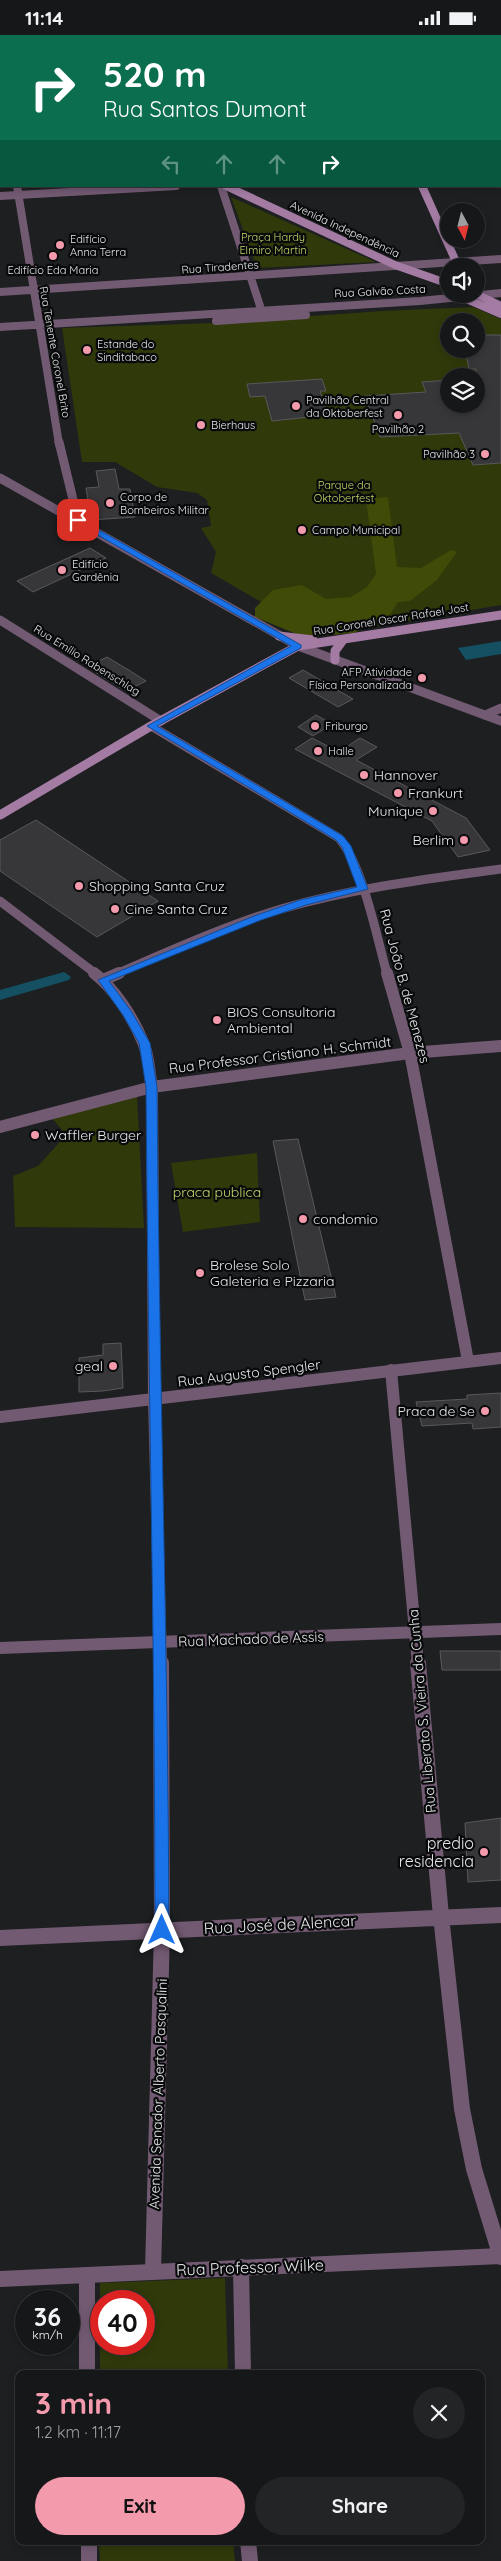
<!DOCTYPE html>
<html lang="en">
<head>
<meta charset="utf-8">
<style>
	:root { --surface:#161719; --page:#232426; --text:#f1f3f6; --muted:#9e9fa2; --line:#353638; --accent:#f39aac }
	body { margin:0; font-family:Quicksand,sans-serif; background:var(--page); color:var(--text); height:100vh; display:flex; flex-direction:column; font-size:19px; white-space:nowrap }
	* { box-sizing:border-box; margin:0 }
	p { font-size:16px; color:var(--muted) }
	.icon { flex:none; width:28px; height:28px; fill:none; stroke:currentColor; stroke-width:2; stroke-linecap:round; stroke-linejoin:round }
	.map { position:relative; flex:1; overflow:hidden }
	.panel { position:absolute; left:15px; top:2335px; width:470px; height:175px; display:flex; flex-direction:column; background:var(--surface); border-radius:10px; box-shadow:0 2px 8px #0003,0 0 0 1px var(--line) }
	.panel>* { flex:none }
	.top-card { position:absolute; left:0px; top:0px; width:501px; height:152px; box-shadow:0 2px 8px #0003,0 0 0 1px var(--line); background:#0b6e4f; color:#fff; overflow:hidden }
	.needle { width:32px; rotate:173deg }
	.buttons { position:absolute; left:440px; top:168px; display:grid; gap:10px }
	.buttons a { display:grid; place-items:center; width:45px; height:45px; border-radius:50%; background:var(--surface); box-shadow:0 2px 8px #0003,0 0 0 1px var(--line); font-size:25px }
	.speed { position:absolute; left:15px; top:2255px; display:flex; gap:10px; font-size:25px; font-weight:700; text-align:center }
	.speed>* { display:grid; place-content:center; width:65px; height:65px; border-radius:50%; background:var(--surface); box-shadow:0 2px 8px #0003,0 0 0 1px var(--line); line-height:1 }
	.speed small { font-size:12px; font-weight:400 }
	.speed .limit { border:8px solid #d22; background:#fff; color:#111 }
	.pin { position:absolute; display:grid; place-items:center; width:42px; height:42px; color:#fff; margin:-21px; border-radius:10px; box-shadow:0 2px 8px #0006 }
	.me { position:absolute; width:55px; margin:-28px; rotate:0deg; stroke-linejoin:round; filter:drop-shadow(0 0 4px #0008) }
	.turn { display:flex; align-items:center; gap:18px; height:105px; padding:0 20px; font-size:22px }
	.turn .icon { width:65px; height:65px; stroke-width:2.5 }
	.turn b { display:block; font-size:35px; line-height:42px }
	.lanes { display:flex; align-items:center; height:48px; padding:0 20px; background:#0003; justify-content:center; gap:25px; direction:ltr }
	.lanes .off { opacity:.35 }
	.round { display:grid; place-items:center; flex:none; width:52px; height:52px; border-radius:26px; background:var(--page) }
	.headline { display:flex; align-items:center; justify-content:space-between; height:85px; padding:0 20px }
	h1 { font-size:30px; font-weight:700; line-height:38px; color:var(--accent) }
	.button { display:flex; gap:10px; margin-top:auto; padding:10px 20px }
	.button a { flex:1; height:58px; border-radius:30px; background:var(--accent); color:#111; font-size:20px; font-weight:700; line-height:58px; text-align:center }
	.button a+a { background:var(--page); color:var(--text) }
	.status { display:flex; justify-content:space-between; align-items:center; height:35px; padding:0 25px; background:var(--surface); direction:ltr }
	.status svg { height:14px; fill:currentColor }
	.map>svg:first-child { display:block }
	.green { fill:#30390a; fill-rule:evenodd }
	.forest { fill:#3f4b07 }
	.water { fill:#145062 }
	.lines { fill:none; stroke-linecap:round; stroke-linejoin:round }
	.canal { fill:#145062; fill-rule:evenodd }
	.building { fill:#373638; stroke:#59585b }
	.minor-far2 { stroke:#735a73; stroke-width:9 }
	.minor-far1 { stroke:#735a73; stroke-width:12 }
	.minor { stroke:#735a73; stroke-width:16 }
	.tertiary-far3 { stroke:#735a73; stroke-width:8 }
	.tertiary-far2 { stroke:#735a73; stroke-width:9 }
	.tertiary-far1 { stroke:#735a73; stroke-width:12 }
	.tertiary { stroke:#735a73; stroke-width:16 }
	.secondary-far1 { stroke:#a37ba3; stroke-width:8 }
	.secondary { stroke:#a37ba3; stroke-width:9 }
	.route { fill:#1a73e8; stroke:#114b97 }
	.poi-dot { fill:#f39aac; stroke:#08090a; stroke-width:2 }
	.labels { text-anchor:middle; stroke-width:4.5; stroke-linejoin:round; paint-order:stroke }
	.far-street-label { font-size:11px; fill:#e5e6e7; stroke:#08090a }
	.far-park-label { font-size:11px; fill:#c0d86a; stroke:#08090a }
	.far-poi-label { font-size:11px; fill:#e5e6e7; stroke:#08090a; text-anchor:start }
	.poi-label { font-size:14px; fill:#e5e6e7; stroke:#08090a; text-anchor:start }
	.street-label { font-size:14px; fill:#e5e6e7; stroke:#08090a }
	.park-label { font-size:14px; fill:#c0d86a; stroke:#08090a }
	.near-poi-label { font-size:16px; fill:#e5e6e7; stroke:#08090a; text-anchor:end }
	.near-street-label { font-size:16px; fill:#e5e6e7; stroke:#08090a }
</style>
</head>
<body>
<div class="status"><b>11:14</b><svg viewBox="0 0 49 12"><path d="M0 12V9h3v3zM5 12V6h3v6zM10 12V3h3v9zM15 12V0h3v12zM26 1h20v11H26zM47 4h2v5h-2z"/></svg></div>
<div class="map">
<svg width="501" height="2526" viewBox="0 0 501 2526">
	<rect width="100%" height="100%" fill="#1d1f21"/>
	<path class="green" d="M231 162 376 227 257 233Z
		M473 272 501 284V570L318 601 255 573 263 568 211 538 216 517 201 493 211 491 207 465 197 458 157 452 115 427H82L62 293 213 288 382 276ZM449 286H476V314H449ZM449 341H476V369H449Z
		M137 1060 144 1193 15 1192 13 1141 38 1131 66 1100 52 1083Z
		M257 1118 260 1187 183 1197 171 1128Z
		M225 2243 228 2339H100V2248ZM144 2266V2309H101V2266Z
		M99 2506H233L235 2526H100Z"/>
	<path class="forest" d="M388 462 397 532 421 533 451 515 457 517 437 545 410 566 398 567 389 581 354 598 304 602 255 582V573L273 555 302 550 326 564 351 562 367 552 376 539 366 464Z"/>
	<path class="water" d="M501 606V619L466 625 458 613Z"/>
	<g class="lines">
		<path class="canal" d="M64 937 71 942 69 945 0 965V955Z"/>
	</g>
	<path class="building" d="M476 300H501V428L473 430 459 398 380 402 365 361 426 357 422 347 449 345V369H476V334H469L465 314H476Z
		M322 344 326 356H320L328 380 272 386 265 361 250 362 247 349Z
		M115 434 119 454H130L135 482 91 485 86 453 99 452 96 436Z
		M90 513 106 523 33 557 17 546Z
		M107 622 127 634 146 646 126 656 87 632Z
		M303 635 353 664 338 672 289 643Z
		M316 680 332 689 313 701 298 692Z
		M312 703 339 717 360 703 377 712 356 725 466 783 490 815 458 822 432 786 295 714Z
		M36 785 158 866 97 902 0 836V805Z
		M298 1104 336 1262 305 1265 273 1106Z
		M121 1308 123 1353 103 1356 79 1357V1323L103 1320V1309Z
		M501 1358V1392L473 1394 472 1388 422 1391 416 1367 467 1364V1360Z
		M440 1616H501V1635H442Z
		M501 1783V1845L468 1847 465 1788Z"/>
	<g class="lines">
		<path class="minor-far2" d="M0 585 161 686
			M485 680 501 673
			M151 691 339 803C363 831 377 903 387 939
			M116 939C170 916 225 891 281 874 353 853 427 844 501 834"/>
		<path class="minor-far1" d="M387 938 410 1018 468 1326
			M103 945 119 938
			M0 1092 152 1052 410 1018 501 1011
			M391 1335 418 1629
			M0 1613 501 1594"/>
		<path class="minor" d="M418 1628 441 1881 462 2074 474 2134 501 2222
			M0 1903 501 1880
			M241 2232 243 2339
			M87 2240V2339
			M0 2244 501 2221
			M89 2506V2526
			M248 2506 250 2526"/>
		<path class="tertiary-far3" d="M45 1 66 0
			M0 60 1 68
			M17 151 59 409
			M221 151 261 274
			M0 161 176 151
			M0 257 501 224
			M216 286 306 280
			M0 292 420 266 501 258"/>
		<path class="tertiary-far2" d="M59 407 78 485
			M0 443 298 611 501 686
			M0 866 96 939"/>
		<path class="tertiary-far1" d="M94 938C115 954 133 983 143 1007 149 1020 149 1038 152 1052L154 1365 161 1629
			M0 1382 501 1323"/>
		<path class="tertiary" d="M153 2236 162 1895 161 1628"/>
		<path class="secondary-far1" d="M226 151 395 230 449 249
			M422 151 458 231
			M455 259 501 279
			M476 259 501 271"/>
		<path class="secondary" d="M279 601 313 605
			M335 625V616L343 605
			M0 780 151 691 298 611 501 580"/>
	</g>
	<path class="route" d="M78 483 301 610V613L157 691 343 801 351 811 368 854 306 870 261 885 109 946 131 976 150 1008 157 1052C159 1333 168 1614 169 1895L167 1899 162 1901 157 1899 155 1895C155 1614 148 1333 146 1052L139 1008 123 980 98 945 254 881 300 865 357 852 342 812 336 805 147 691 291 611 75 487V484Z"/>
	<g class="poi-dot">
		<circle cx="60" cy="210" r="5"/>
		<circle cx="53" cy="221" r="5"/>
		<circle cx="87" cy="315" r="5"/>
		<circle cx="296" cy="371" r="5"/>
		<circle cx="398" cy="380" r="5"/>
		<circle cx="201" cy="390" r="5"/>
		<circle cx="485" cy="419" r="5"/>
		<circle cx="110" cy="468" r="5"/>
		<circle cx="302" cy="495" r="5"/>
		<circle cx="62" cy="535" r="5"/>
		<circle cx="422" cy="643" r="5"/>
		<circle cx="315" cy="691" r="5"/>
		<circle cx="318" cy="716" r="5"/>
		<circle cx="364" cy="740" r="5"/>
		<circle cx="398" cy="758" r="5"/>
		<circle cx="433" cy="776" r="5"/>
		<circle cx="464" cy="805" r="5"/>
		<circle cx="79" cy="851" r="5"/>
		<circle cx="115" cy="874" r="5"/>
		<circle cx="217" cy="985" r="5"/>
		<circle cx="35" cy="1100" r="5"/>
		<circle cx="303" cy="1184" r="5"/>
		<circle cx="200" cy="1238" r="5"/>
		<circle cx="113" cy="1331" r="5"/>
		<circle cx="485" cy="1376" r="5"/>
		<circle cx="484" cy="1817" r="5"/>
	</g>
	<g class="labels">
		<g class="far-street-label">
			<text transform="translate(345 194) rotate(25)" y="4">Avenida Independência</text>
			<text transform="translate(220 232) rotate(-4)" y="4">Rua Tiradentes</text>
			<text transform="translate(380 256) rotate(-3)" y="4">Rua Galvão Costa</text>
			<text transform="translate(55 317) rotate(80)" y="4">Rua Tenente Coronel Brito</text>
			<text transform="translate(391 584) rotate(-9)" y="4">Rua Coronel Oscar Rafael Jost</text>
			<text transform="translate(87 625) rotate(32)" y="4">Rua Emílio Rabenschlag</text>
		</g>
		<g class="far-park-label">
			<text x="273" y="206">Praça Hardy<tspan x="273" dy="13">Elmiro Martin</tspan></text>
			<text x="344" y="454">Parque da<tspan x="344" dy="13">Oktoberfest</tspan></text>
		</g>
		<g class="far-poi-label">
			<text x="70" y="208">Edifício<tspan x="70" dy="13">Anna Terra</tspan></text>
			<text x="53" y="239" text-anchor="middle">Edifício Eda Maria</text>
			<text x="97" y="313">Estande do<tspan x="97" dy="13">Sinditabaco</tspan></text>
			<text x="306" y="369">Pavilhão Central<tspan x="306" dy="13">da Oktoberfest</tspan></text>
			<text x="211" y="394">Bierhaus</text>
			<text x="398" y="398" text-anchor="middle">Pavilhão 2</text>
			<text x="475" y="423" text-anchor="end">Pavilhão 3</text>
			<text x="120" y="466">Corpo de<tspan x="120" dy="13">Bombeiros Militar</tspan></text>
			<text x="312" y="499">Campo Municipal</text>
			<text x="72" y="533">Edifício<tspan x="72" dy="13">Gardênia</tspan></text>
			<text x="412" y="641" text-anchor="end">AFP Atividade<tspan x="412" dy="13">Física Personalizada</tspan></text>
			<text x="325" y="695">Friburgo</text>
			<text x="328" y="720">Halle</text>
		</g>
		<g class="poi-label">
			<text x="374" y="745">Hannover</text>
			<text x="408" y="763">Frankurt</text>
			<text x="423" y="781" text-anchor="end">Munique</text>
			<text x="454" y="810" text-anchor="end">Berlim</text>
			<text x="89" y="856">Shopping Santa Cruz</text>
			<text x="125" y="879">Cine Santa Cruz</text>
			<text x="227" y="982">BIOS Consultoria<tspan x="227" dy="16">Ambiental</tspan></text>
			<text x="45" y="1105">Waffler Burger</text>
			<text x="313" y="1189">condomio</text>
			<text x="210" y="1235">Brolese Solo<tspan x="210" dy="16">Galeteria e Pizzaria</tspan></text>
			<text x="103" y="1336" text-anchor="end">geal</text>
			<text x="475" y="1381" text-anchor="end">Praca de Se</text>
		</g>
		<g class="street-label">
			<text transform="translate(405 951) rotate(75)" y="5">Rua João B. de Menezes</text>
			<text transform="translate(280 1020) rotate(-7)" y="5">Rua Professor Cristiano H. Schmidt</text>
			<text transform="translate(249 1338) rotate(-7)" y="5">Rua Augusto Spengler</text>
			<text transform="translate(251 1604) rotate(-2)" y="5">Rua Machado de Assis</text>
			<text transform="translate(422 1676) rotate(-95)" y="5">Rua Liberato S. Vieira da Cunha</text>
			<text transform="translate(158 2059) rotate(-88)" y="5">Avenida Senador Alberto Pasqualini</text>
		</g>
		<g class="park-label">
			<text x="217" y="1162">praca publica</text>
		</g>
		<g class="near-poi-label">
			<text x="474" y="1814">predio<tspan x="474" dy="18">residencia</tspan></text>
		</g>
		<g class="near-street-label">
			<text transform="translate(280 1889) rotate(-3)" y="6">Rua José de Alencar</text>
			<text transform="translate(250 2232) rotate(-2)" y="6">Rua Professor Wilke</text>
		</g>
	</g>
</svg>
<div class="buttons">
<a><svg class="needle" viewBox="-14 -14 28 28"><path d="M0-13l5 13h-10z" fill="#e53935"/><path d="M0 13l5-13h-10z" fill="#9e9fa2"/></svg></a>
<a><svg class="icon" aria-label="sound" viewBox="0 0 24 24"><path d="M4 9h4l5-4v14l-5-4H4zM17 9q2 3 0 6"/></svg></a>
<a><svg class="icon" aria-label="search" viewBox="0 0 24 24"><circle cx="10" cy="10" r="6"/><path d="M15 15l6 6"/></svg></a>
<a><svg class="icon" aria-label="layers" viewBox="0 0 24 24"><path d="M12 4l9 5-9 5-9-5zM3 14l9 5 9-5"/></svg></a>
</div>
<div class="speed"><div>36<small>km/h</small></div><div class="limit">40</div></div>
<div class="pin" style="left:78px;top:485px;background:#d93025"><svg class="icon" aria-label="arrive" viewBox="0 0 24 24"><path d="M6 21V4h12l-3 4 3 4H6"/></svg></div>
<svg class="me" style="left:162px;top:1895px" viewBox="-20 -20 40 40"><path d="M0-17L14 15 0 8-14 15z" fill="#1a73e8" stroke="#fff" stroke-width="4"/></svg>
<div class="top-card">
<div class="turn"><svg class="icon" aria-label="right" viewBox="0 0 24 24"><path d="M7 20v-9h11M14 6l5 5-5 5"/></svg><div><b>520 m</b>Rua Santos Dumont</div></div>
<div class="lanes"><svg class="icon off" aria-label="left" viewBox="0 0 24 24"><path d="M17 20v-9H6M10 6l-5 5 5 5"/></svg><svg class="icon off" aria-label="ahead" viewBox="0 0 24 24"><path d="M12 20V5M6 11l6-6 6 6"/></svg><svg class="icon off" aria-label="ahead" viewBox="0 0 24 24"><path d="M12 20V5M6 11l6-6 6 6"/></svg><svg class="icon" aria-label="right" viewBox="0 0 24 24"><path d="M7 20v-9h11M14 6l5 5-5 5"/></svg></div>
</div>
<section class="panel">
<div class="headline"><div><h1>3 min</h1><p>1.2 km · 11:17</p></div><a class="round"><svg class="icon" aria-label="close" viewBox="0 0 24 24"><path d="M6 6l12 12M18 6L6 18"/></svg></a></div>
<div class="button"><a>Exit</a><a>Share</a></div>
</section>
</div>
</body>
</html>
